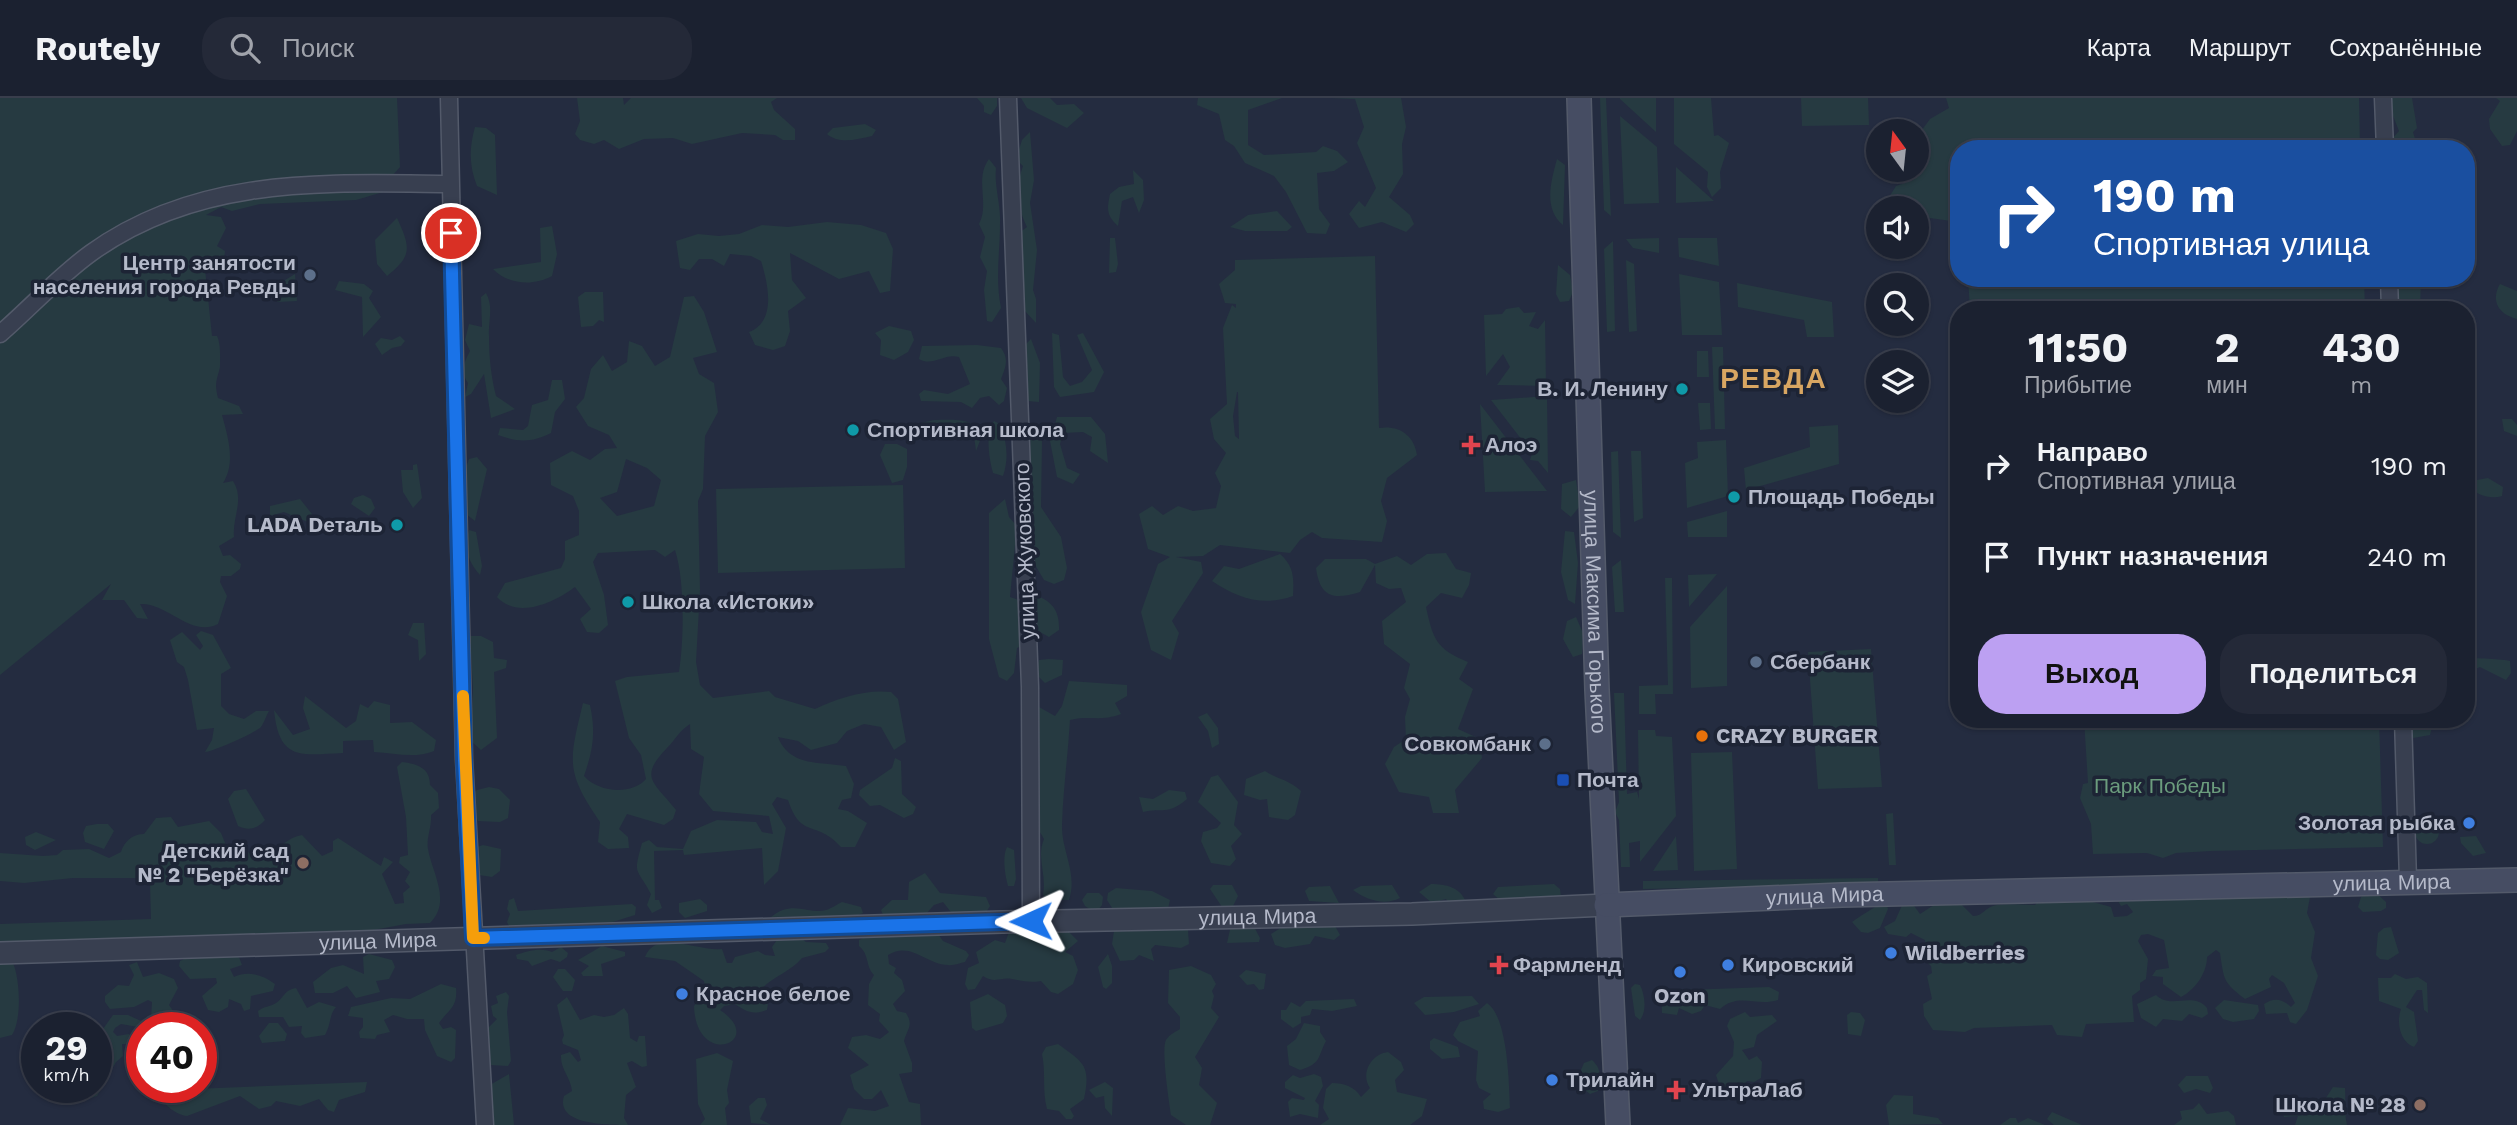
<!DOCTYPE html>
<html lang="ru">
<head>
<meta charset="utf-8">
<style>
	:root { --surface:#1b2130; --page:#242938; --text:#f1f3f6; --muted:#a0a3ab; --line:#393e4c; --accent:#bca0f2 }
	body { margin:0; font-family:"Work Sans",sans-serif; background:var(--page); color:var(--text); height:100vh; display:flex; flex-direction:column; font-size:26px; white-space:nowrap }
	* { box-sizing:border-box; margin:0 }
	p { font-size:23px; color:var(--muted) }
	.icon { flex:none; width:38px; height:38px; fill:none; stroke:currentColor; stroke-width:2; stroke-linecap:round; stroke-linejoin:round }
	.map { position:relative; flex:1; overflow:hidden }
	.sheet { position:absolute; left:1950px; top:203px; width:525px; height:427px; display:flex; flex-direction:column; background:var(--surface); border-radius:28px; box-shadow:0 2px 5px #0004,0 0 0 2px var(--line) }
	.sheet>* { flex:none }
	.top-card { position:absolute; left:1950px; top:42px; width:525px; height:147px; border-radius:28px; box-shadow:0 2px 5px #0004,0 0 0 2px var(--line); background:#1a4fa0; color:#fff; overflow:hidden }
	.needle { width:46px; rotate:345deg }
	.controls { position:absolute; left:1866px; top:21px; display:grid; gap:14px }
	.controls a { display:grid; place-items:center; width:63px; height:63px; border-radius:50%; background:var(--surface); box-shadow:0 2px 5px #0004,0 0 0 2px var(--line); font-size:35px }
	.speed { position:absolute; left:21px; top:914px; display:flex; gap:14px; font-size:35px; font-weight:700; text-align:center }
	.speed>* { display:grid; place-content:center; width:91px; height:91px; border-radius:50%; background:var(--surface); box-shadow:0 2px 5px #0004,0 0 0 2px var(--line); line-height:1 }
	.speed small { font-size:18px; font-weight:400 }
	.speed .limit { border:10px solid #d22; background:#fff; color:#111 }
	.pin { position:absolute; display:grid; place-items:center; width:60px; height:60px; color:#fff; margin:-30px; border:4px solid #fff; border-radius:50%; box-shadow:0 2px 7px #0007 }
	.me { position:absolute; width:77px; margin:-38px; rotate:269deg; stroke-linejoin:round; filter:drop-shadow(0 0 5px #0008) }
	.turn { display:flex; align-items:center; gap:24px; height:147px; padding:0 28px; font-size:32px }
	.turn .icon { width:91px; height:91px; stroke-width:2.5 }
	.turn b { display:block; font-size:49px; line-height:60px }
	.eta { display:flex; justify-content:space-evenly; align-items:center; height:119px; text-align:center }
	.eta b { font-size:42px; font-weight:700; line-height:49px }
	.button { display:flex; gap:14px; margin-top:auto; padding:14px 28px }
	.button a { flex:1; height:80px; border-radius:28px; background:var(--accent); color:#111; font-size:28px; font-weight:700; line-height:80px; text-align:center }
	.button a+a { background:var(--page); color:var(--text) }
	ul { padding:0; list-style:none }
	li { display:flex; align-items:center; gap:21px; height:91px; padding:0 28px }
	li div { flex:1 }
	li b { display:block; font-size:26px }
	li em { font-style:normal }
	header { display:flex; align-items:center; gap:42px; box-sizing:border-box; height:98px; padding:0 35px; background:var(--surface); border-bottom:2px solid var(--line) }
	header strong { font-size:33px }
	nav { display:flex; gap:38px; margin-inline-start:auto; font-size:24px }
	.search { width:490px; height:63px; background:var(--page); display:flex; align-items:center; gap:18px; box-sizing:border-box; padding:0 24px; border-radius:28px; color:var(--muted); font-size:26px }
	.map>svg:first-child { display:block }
	.green { fill:#263a41; fill-rule:evenodd }
	.lines { fill:none; stroke-linecap:round; stroke-linejoin:round }
	.minor-casing { stroke:#535a6a; stroke-width:19 }
	.tertiary-casing { stroke:#535a6a; stroke-width:24 }
	.secondary-casing { stroke:#535a6a; stroke-width:26 }
	.minor { stroke:#383f50; stroke-width:16 }
	.tertiary { stroke:#383f50; stroke-width:21 }
	.secondary { stroke:#464d63; stroke-width:23 }
	.route-casing { stroke:#114b97; stroke-width:18 }
	.route { stroke:#1a73e8; stroke-width:12 }
	.slow { stroke:#f59e0b; stroke-width:12 }
	.service-dot { fill:#5c6f8a; stroke:#1d2435; stroke-width:2.5 }
	.culture-dot { fill:#0f9aa8; stroke:#1d2435; stroke-width:2.5 }
	.health-dot { fill:#e0444e; stroke:#1d2435; stroke-width:2.5 }
	.food-dot { fill:#e8710a; stroke:#1d2435; stroke-width:2.5 }
	.transit-dot { fill:#1a4fb4; stroke:#1d2435; stroke-width:2.5 }
	.shop-dot { fill:#3f7fe0; stroke:#1d2435; stroke-width:2.5 }
	.education-dot { fill:#8d6e63; stroke:#1d2435; stroke-width:2.5 }
	.labels { text-anchor:middle; stroke-width:7; stroke-linejoin:round; paint-order:stroke }
	.poi-label { font-size:21px; font-weight:bold; fill:#b5baca; stroke:#1d2435; text-anchor:start }
	.street-label { font-size:21px; fill:#b5baca; stroke:#1d2435 }
	.park-label { font-size:21px; fill:#6b9c7d; stroke:#1d2435 }
	.district-label { font-size:28px; font-weight:bold; letter-spacing:2px; fill:#d8a662; stroke:#1d2435 }
</style>
</head>
<body>
<header>
<strong>Routely</strong>
<div class="search"><svg class="icon" aria-label="search" viewBox="0 0 24 24"><circle cx="10" cy="10" r="6"/><path d="M15 15l6 6"/></svg>Поиск</div>
<nav><a>Карта</a><a>Маршрут</a><a>Сохранённые</a></nav>
</header>
<div class="map">
<svg width="2517" height="1027" viewBox="0 0 2517 1027">
	<rect width="100%" height="100%" fill="#242c40"/>
	<path class="green" d="M0 0H397L400 69 392 78 390 92 356 102 260 106 232 113 221 109 206 117 221 119 226 130 217 148 225 153 224 161 211 174 205 171 212 238H217C221 246 220 260 220 269 217 282 214 285 218 300L239 308 243 316 222 317C228 339 236 365 223 385L233 383C245 402 232 419 234 439L219 448 223 458 230 457 241 466 240 471 231 478H221L220 484 227 498 218 526C191 540 167 504 140 506L148 521 137 520 124 502H102L111 486 0 577Z
		M577 0H623L624 7 631 0H777L771 4 774 12 795 31V42H783L775 37 742 35 692 46 673 40 644 41 619 51 604 42 594 46 580 42 575 36 580 23Z
		M977 0H997V8L991 17 984 14V8Z
		M1021 0H1050L1057 7 1074 6 1084 15 1067 30 1027 10Z
		M1198 0H1282L1248 12V47L1264 57 1316 54 1323 48 1337 53 1348 64 1334 73 1317 75 1319 111 1330 126 1326 136 1307 135 1286 94 1274 78 1245 65 1234 48 1225 42 1219 16 1197 7Z
		M1331 0H1401L1406 29 1402 46 1403 76 1389 99 1410 117 1414 126 1406 134 1382 124 1359 130 1349 116 1359 103 1365 109 1376 90 1357 45 1364 29 1355 1Z
		M1600 0H1606L1611 118 1604 112Z
		M1620 0H1656V34L1620 1Z
		M1674 0H1711L1714 38 1718 37 1729 45 1720 74 1721 90 1712 99 1707 89 1708 74 1674 46Z
		M1801 0H1868L1869 27 1802 28Z
		M1946 0H2359L2360 51H1958V124L1916 118V110H1897L1886 104 1896 88 1913 82 1916 40 1930 21 1949 10Z
		M2393 0H2412L2417 30 2413 34 2418 51 2393 48 2391 42 2399 33 2388 5Z
		M2496 0H2517V33L2510 47 2502 48 2490 31 2489 21 2500 3Z
		M1620 18 1657 49 1659 105 1624 106Z
		M865 26 876 32 872 38C857 41 840 47 827 36L833 30Z
		M475 29 486 30 495 37 497 97 477 88C469 68 469 50 475 29Z
		M1030 34 1034 82 1030 105 1037 152 1033 192 1036 201V225L1024 212 1019 135 1027 129C1017 109 1015 89 1023 68L1016 61 1022 42Z
		M989 61 996 70C994 89 1001 106 1000 126 1000 154 995 181 1001 210L992 224 987 223 984 192 987 173 980 159 985 139 979 126C990 105 974 81 989 61Z
		M1557 61 1565 67 1563 127C1543 111 1551 83 1557 61Z
		M1676 69 1714 103 1676 105Z
		M1133 72 1143 82 1144 102 1139 115 1133 99 1122 103 1118 128C1106 117 1107 111 1110 96L1119 89 1134 86Z
		M1277 113 1292 129 1287 133H1245L1230 129 1248 117Z
		M397 120C411 150 412 158 387 178L377 166 375 142Z
		M827 124 861 127 886 135 893 151 890 193 880 195 869 173 839 181 790 155 792 182 806 200 788 213 790 233 785 248 773 252 755 247 749 234C777 223 768 186 761 163L751 158 730 156 724 168 712 161H699L690 172 680 170 676 143 698 136 719 138 739 136 762 127 788 129Z
		M552 128 557 156 552 178C534 188 508 187 493 171L541 164 540 130Z
		M1110 140H1115L1118 166 1116 174 1109 175Z
		M1659 140V155L1633 150 1626 141Z
		M1678 140H1717L1719 168 1679 159Z
		M1613 143 1615 233 1607 234 1604 151Z
		M1375 158 1379 330C1399 327 1414 337 1417 357L1387 380 1381 403 1387 423 1382 444 1322 440 1312 434 1300 442 1290 455 1220 447 1203 458 1176 459 1201 464 1203 475 1172 523 1179 535 1171 562 1151 552 1141 514 1158 466 1170 459 1148 451 1139 416 1152 408 1163 417 1178 408 1193 413 1216 410 1221 388 1215 375 1226 355 1214 341 1210 321 1227 306 1223 230 1232 207 1236 210V206L1225 205 1219 186 1235 172V162ZM1237 294H1238L1239 341 1235 338 1233 318Z
		M1626 162 1634 166 1637 233 1629 234Z
		M1558 167 1570 177 1573 194 1569 203 1560 204 1556 196Z
		M295 176 297 203 277 204V187Z
		M1679 176 1719 184 1722 237H1682Z
		M1968 180H2364L2365 212H1970Z
		M2421 180 2420 212H2396L2393 193 2398 189V181Z
		M339 183 364 186 373 193 369 200 381 219 363 239 362 199 335 192Z
		M1737 185 1832 204 1834 239H1807L1804 222 1738 209Z
		M2500 186 2517 193V221C2499 217 2490 203 2500 186Z
		M585 194H603L604 224 599 222 593 228 581 229 578 199Z
		M486 195C494 210 488 222 489 238 489 259 491 278 496 298L515 311 491 320 484 276 471 296 465 299 468 285C460 274 464 264 470 253L465 242 469 226 482 229 481 199Z
		M694 198 704 214 717 254 693 260 699 276 714 285 718 314 705 338 703 391 698 403 700 492 696 564 700 587 713 600 769 593 775 599 815 611C838 600 866 591 891 594L898 601 906 644 894 652 881 629 864 626 847 633 837 645 811 652 798 643 778 639C789 668 819 664 846 668L854 686 851 700 842 702 838 711 848 713 867 725 855 749H841C816 721 801 742 788 702L777 699 772 706 786 730 778 773 764 787 762 750 684 757 683 752 654 753 655 802H659L662 810 652 815 647 807 651 796C636 768 633 778 642 745L649 742 657 749 683 751 691 733 717 722 756 724 762 734 773 736 769 718 713 713 699 696 704 659 691 651 690 626C679 633 676 641 667 650 638 680 654 684 676 712L673 721 664 727 627 716 619 731 628 739 629 750 608 751 598 744 600 724C565 673 569 663 583 605L590 607C596 635 593 652 584 678 598 694 631 698 646 681L641 657 629 640 615 583 627 579 679 574C684 542 685 483 675 452L665 459 655 452 598 455 593 464 604 497 608 527 599 535 587 534 580 521 591 511 575 489C555 504 518 522 497 499L505 485 561 470 565 461V443L579 437V413L573 398 551 387 550 365 572 353 590 362 605 351 617 350 609 337 588 328 576 309 584 300 591 271 603 257 612 273 627 264 629 243 642 248 655 268 670 259 684 199ZM626 361 647 370 661 382 654 408 617 418 600 400 617 394Z
		M1519 209 1524 215 1536 214 1529 228 1538 231 1545 222 1546 288 1497 287 1510 269 1503 256 1486 278 1484 217 1502 216 1506 211Z
		M889 228 911 233 914 242 908 254 894 262 880 257 881 242 875 235Z
		M1052 235 1059 237 1063 279 1070 288 1082 284 1092 272 1077 237 1083 235 1104 274 1094 294 1060 299 1054 289Z
		M400 238 405 243 401 248 392 250 382 257 375 246 381 240 392 242Z
		M1031 241 1040 265 1039 304 1028 303 1025 247Z
		M977 247 1001 250C1009 261 1006 268 1001 281L1007 290 1004 303 999 307 989 298 980 300 972 310 961 304 921 303 919 296 924 292 948 296 970 286 959 259C944 255 933 269 919 261L922 248Z
		M1712 249H1723L1725 331H1715Z
		M1697 253H1708L1709 279H1697Z
		M552 282H562L565 301 555 314 551 335C532 345 517 344 498 337L500 330 523 332 528 328 532 307 548 302Z
		M1547 298 1548 375 1538 363 1530 362 1532 355 1491 302Z
		M1698 305H1710L1711 331 1700 332Z
		M1480 306 1547 393 1485 394Z
		M1057 319H1091L1105 336 1108 365 1090 353 1092 339 1083 334 1063 335 1060 346 1067 370 1080 376 1073 386 1057 379 1050 343Z
		M2502 321H2512L2517 327V338L2504 333Z
		M934 322C953 322 970 319 983 335L976 353 974 338C958 329 939 333 922 340L917 333 921 325Z
		M994 323 1000 326C1007 343 1009 361 1003 378L993 375C989 361 985 335 994 323Z
		M1838 327 1839 366 1746 392 1744 370 1810 349 1809 329Z
		M1031 329 1042 343 1041 409 1061 439 1067 470 1064 482 1054 486 1044 482 1025 450V443L1015 447 1010 499 1019 502 1027 494C1048 501 1060 508 1059 532L1049 539 1029 528 1028 545 1017 550 1014 575 1007 583 999 579 989 541V415L1005 401 1009 419 1016 427 1028 401Z
		M1726 342 1728 398 1687 410 1685 365 1698 360 1697 344Z
		M885 346H897L907 351V369L903 382 892 385 880 357Z
		M1618 353 1621 440 1613 434 1611 354Z
		M1631 353H1641L1643 420 1634 424Z
		M477 359 487 371 475 423 466 416 462 382 469 361Z
		M417 366 422 400 413 410 403 394 401 372H413V367Z
		M2488 380 2503 389 2502 398C2490 402 2472 396 2466 384Z
		M1576 382 1580 408 1571 419 1561 411 1562 386Z
		M903 387 905 470 718 475 716 391Z
		M363 397 371 401 375 410 369 418 351 406 354 400Z
		M300 401 312 416 310 425 284 414 270 418V408Z
		M1727 413V439H1688L1687 424Z
		M469 432 476 434 482 468 480 477C467 463 464 449 469 432Z
		M1565 433 1574 434 1578 465 1575 506 1568 502 1561 474Z
		M1446 455 1456 471 1471 475 1469 487 1462 500 1441 495 1426 509C1433 541 1436 551 1468 564L1459 581 1473 591 1458 631 1480 641 1482 660 1455 692 1459 715H1433L1429 699 1399 694 1385 666 1394 649 1406 641 1405 619 1410 601 1404 590 1410 566 1384 546 1382 523 1406 504 1401 490 1389 491 1376 485 1375 467 1360 494C1334 502 1320 500 1316 470L1325 461H1366L1375 466 1397 458 1411 467 1427 456Z
		M1280 456C1294 468 1294 480 1293 498 1263 509 1237 500 1212 483L1224 468 1239 471Z
		M1621 462 1624 514H1615L1612 469Z
		M1717 476 1689 509 1688 477Z
		M1665 480H1672L1673 596H1655L1656 616H1639V588L1668 587Z
		M1727 488V588L1691 590 1690 529Z
		M1576 519 1583 535 1582 556 1573 559 1563 541 1567 523Z
		M413 525H424L426 556 419 563 418 542 408 537Z
		M201 533 213 537 231 570 221 576V608L229 616 244 621 256 613H269C266 618 264 625 261 629 255 635 212 654 205 654L212 642 214 630 197 632 188 582 184 569 177 564 170 542 182 534 200 552 203 548 196 537Z
		M470 538H481L493 544 494 560 507 562 506 570 494 574 497 640 481 652 471 643 473 590Z
		M1871 551 1882 689 1818 691 1808 554Z
		M2466 560C2474 560 2504 561 2510 563L2511 575 2506 582 2480 569 2469 574Z
		M1049 561 1063 562 1062 577 1045 585 1035 575 1039 562Z
		M1069 583 1127 587V598L1115 605 1121 616C1100 624 1091 617 1070 622 1068 657 1063 692 1062 727 1061 752 1078 775 1069 802H1049L1043 797C1047 776 1036 760 1044 741L1037 729 1038 617 1039 609 1055 618 1062 608Z
		M1614 595H1624L1627 696 1637 694 1639 701 1638 632H1655L1656 638 1672 639 1676 718 1640 764V743L1629 745 1630 769H1621L1619 722 1615 714 1619 704Z
		M305 598 346 630 356 623 360 606 368 610 374 603 390 607V625L412 624 436 642 434 653C414 661 395 655 374 654L373 642 343 643V655C300 657 279 663 274 612L293 637 310 631 303 610Z
		M1207 615 1218 630 1219 646 1212 650 1208 633 1198 619Z
		M2084 621H2379L2383 749 2211 753 2176 755 2163 760 2147 755 2093 756 2091 726 2080 700 2083 686 2088 685Z
		M2407 621H2427L2433 625 2430 637 2413 640 2408 634Z
		M1732 654 1737 771 1694 773 1691 655Z
		M895 660 901 663 902 696 916 709 913 716 904 720 880 707 870 708 859 697 860 692 892 670Z
		M402 664C418 666 430 670 430 687L438 695 439 710 431 717C432 728 426 741 428 751 432 775 452 803 430 825L406 826 357 835 325 833 222 843 209 838 0 849V826L151 821 150 784 142 780H73L24 785 0 783V755L43 758 57 757 63 752 89 751 109 760 121 754C124 744 132 736 144 736L156 720 171 719 178 729 209 723 221 735 228 752C239 754 255 756 267 754 280 751 288 739 302 737L322 758 333 753V743L338 740 381 768 384 759 393 764 382 776 395 806 404 805 403 795 410 789 405 783 410 774 399 765 400 759 408 757 406 719 397 669Z
		M1265 673C1279 682 1288 681 1301 693L1295 717 1288 722 1269 719 1267 701 1260 702 1244 697 1246 681Z
		M1218 677 1238 704 1234 727 1242 736 1231 748 1236 761 1230 768 1211 765 1201 743 1203 734 1217 730 1221 725 1198 704 1211 679Z
		M489 689 499 691 510 702 508 720 500 724 478 723 467 710 466 702 477 692Z
		M246 691 265 722C257 731 249 733 238 728L228 701 234 693Z
		M1169 692 1185 694 1187 701C1167 718 1163 709 1143 714L1139 699 1153 701Z
		M1893 715 1896 767H1889L1886 716Z
		M2415 734a12 12 0 1 1 24 0a12 12 0 1 1-24 0Z
		M97 726H108L114 733 104 751 85 744 83 735 86 728Z
		M36 734 56 742 35 752 26 747 25 739Z
		M1676 738 1678 772 1653 773Z
		M2476 738 2486 755 2473 758 2461 745 2460 739Z
		M483 747 501 751 500 773 492 779 479 777 471 751Z
		M1007 749 1014 752 1016 781 1014 788H1008C1005 777 1002 759 1007 749Z
		M925 775 940 795 986 799 990 808 985 816 954 818 943 804 934 807 926 816 883 817 881 812 892 802H908L909 784Z
		M1878 780V786L1643 791V783Z
		M1431 786C1446 786 1460 789 1466 804L1450 807 1446 801 1432 805 1419 794Z
		M1554 786 1560 791 1561 799 1554 802 1543 799 1502 804 1493 796 1498 789Z
		M1213 787H1232L1238 798 1233 808 1222 809 1210 791Z
		M1392 787 1400 800C1384 808 1367 802 1353 792L1361 788Z
		M1330 788 1339 805 1309 803 1305 793 1309 789Z
		M1116 790 1152 793 1170 802 1168 811 1109 819 1112 810 1107 802 1108 795Z
		M2374 793 2386 804V810L2381 813 2363 814 2358 809 2361 799Z
		M2305 794 2310 799 2307 815 2315 834 2311 860 2318 878 2307 912 2296 926 2290 924 2287 915 2266 916 2264 906C2274 899 2283 901 2291 909L2295 905 2284 885 2272 877 2269 881 2271 889 2245 901C2223 884 2224 882 2220 855L2216 852 2207 859C2207 875 2195 892 2181 899L2163 886V879L2152 878 2156 872 2169 870 2164 842 2148 836 2141 837 2138 843 2148 861 2146 881 2140 885V892L2132 898 2134 924 2086 926 2082 939 2057 937 2052 927 1974 930 1965 934 1933 932 1924 918 1923 906 1932 901 1927 878 1932 875 1931 868 1927 864 1925 842 1911 835 1906 839 1888 836 1884 829 1895 823 1903 805H1912L1920 816 1937 805 1961 806 1973 818C1983 818 1985 810 1993 808 2004 805 2023 807 2035 807L2039 802 2073 805 2082 801 2111 809 2114 819 2127 818 2133 814 2127 806 2121 808 2118 803 2121 798 2143 803 2146 799Z
		M1087 795H1099L1103 799 1102 807 1096 815 1085 808 1082 802Z
		M514 800 518 813 632 806 636 809 635 817 600 828H509L507 824 510 816 507 811 509 802Z
		M700 801 707 807V813L685 820 679 814V805Z
		M842 804 861 809 863 815 856 818 771 819C792 801 810 817 826 812 831 811 837 806 842 804Z
		M1886 804 1888 811 1880 830 1868 835 1861 834 1852 824C1862 817 1875 808 1886 804Z
		M1252 825 1260 840 1259 844 1227 845 1231 827Z
		M1287 826H1334L1340 837 1334 842 1315 838 1310 846 1285 850 1275 847 1271 836Z
		M1143 828C1157 834 1172 828 1188 832L1189 846 1181 850 1155 847 1151 851 1154 863 1139 857 1134 862 1120 863 1112 846 1114 833 1120 829Z
		M1032 829 1038 841 1047 840V832L1066 831 1078 843 1065 854 1073 858 1078 872 1073 886 1058 896 1051 894 1041 883C1030 885 1022 883 1012 881 1000 879 995 886 983 878L975 891 968 892 965 886 968 870 979 865 976 854 995 842 1005 845 1009 834Z
		M2391 829 2399 855 2388 862 2380 861 2376 857 2378 835 2384 830Z
		M796 836 806 844 826 845 829 850 825 854 802 860C791 874 772 878 760 893L768 905 767 912C752 917 747 914 735 906L724 908 720 912C768 944 696 972 694 908L700 901 707 899 704 883 675 863 645 859C656 830 699 854 722 851L727 865H732L735 859 758 853 765 857 775 858 772 849 777 842Z
		M938 836 943 843 966 853 969 857 965 864C960 865 953 868 948 867 925 866 911 843 888 857L889 866 896 870 894 875 902 882 905 893 893 906 897 913 906 915C914 928 907 931 904 943L912 965V974L899 976 909 1004 920 1006 921 1027H840L848 1010 875 1013 889 1008 881 992 872 1001H864L854 991 850 977 869 967 848 950 852 939 866 937 880 941 889 934 879 923 880 916 868 907 869 886 874 877C865 868 870 857 859 848V842L867 838Z
		M602 848 625 854V858L601 866 603 878H583L581 875 589 868 578 862Z
		M561 849 568 855 567 859 560 864 551 861 532 868 528 863 517 861 516 857C526 853 541 849 552 854Z
		M237 854 242 867 230 871 234 879C248 872 263 877 275 886L273 893 251 898 250 911 244 913 241 906 229 901 228 909 219 914 208 912 202 898 217 885 216 880 190 881 179 868 180 863 191 858Z
		M369 856 392 862 395 869 389 881 376 883 380 894 356 900 347 888 333 895H315L313 884 331 870 343 867 364 876 363 859Z
		M1108 856 1112 868V885L1106 891 1103 889 1098 869Z
		M137 864 143 879 159 875 174 881 178 890 169 907 180 923 195 921 202 927V934L201 929H159L151 921 152 904 148 902 134 909 110 911 105 904V898L118 887 129 888 134 877 129 867Z
		M13 865C20 881 22 922 12 937L0 940V866Z
		M1191 868 1211 877 1216 886 1212 893 1214 898 1211 910 1219 919 1195 959 1202 970 1199 987 1217 1005 1210 1027H1186L1171 1017C1169 1004 1161 951 1166 942 1169 937 1175 934 1180 931V919L1168 905 1169 872Z
		M558 871H565L575 882 572 893H563L553 879Z
		M1246 872 1266 876 1264 891 1259 892 1254 886 1247 887 1239 878Z
		M2395 876 2406 881 2418 879 2427 885 2428 915 2424 912 2422 892H2417L2406 909 2414 914 2418 943 2414 949C2400 944 2396 924 2401 911L2379 903 2378 880H2391Z
		M441 886 456 890C458 910 448 912 439 925L443 931 451 929 456 932 455 960 451 964 437 958 425 932 424 921H407L393 917 384 922 390 934 377 937 375 941 360 940 359 934 363 929V920L348 918 351 909 391 900 410 901Z
		M1635 886 1640 887C1645 897 1647 913 1640 922L1635 918 1631 890Z
		M1769 889 1779 894 1778 902C1756 909 1739 894 1720 911L1705 907 1701 913 1692 916 1679 910 1677 917 1662 915 1661 896 1657 893Z
		M296 890 307 910 319 904 336 909C329 917 331 927 325 937L305 940 301 935 302 928 289 929 283 919H259L258 913C264 908 270 909 276 905 284 900 284 892 296 890Z
		M506 894 509 898 507 914 511 963 508 968 490 967 486 963 487 931 497 921 493 918 491 908 498 905 496 898Z
		M988 896 1005 907 1007 918 1003 925 976 933 972 930 970 904Z
		M2156 897C2171 912 2193 893 2207 910L2208 916 2202 920 2189 916 2182 923 2163 921 2156 929 2141 920 2137 906Z
		M1472 898 1479 906 1454 914 1425 917 1414 905 1424 899Z
		M567 899 580 922 594 917 604 919 614 917 624 910 628 916 630 940 637 944 639 938H645L647 968 642 969 632 963 627 965 636 989 626 997 624 1020 628 1027C607 1027 555 1027 564 998L572 993C571 980 560 971 561 957L570 954 578 964 581 962 578 952 563 946 562 942 564 937 557 907Z
		M1354 901 1357 908 1332 913 1312 911 1310 917 1301 919V925L1293 930 1281 921V912H1286L1291 904 1300 909 1306 903Z
		M2224 902 2258 907 2259 913 2254 921 2233 924 2223 921 2215 910Z
		M1487 905C1508 919 1509 985 1510 1010L1498 1014 1484 1011 1483 1003 1491 996 1479 990 1476 982 1478 953 1458 943 1453 937 1460 924 1480 918 1478 913Z
		M1745 914 1750 919 1772 917 1777 923 1757 937 1754 949 1742 952 1749 962 1757 958 1762 964 1761 980 1754 984 1747 983C1741 994 1732 992 1721 992L1716 977 1733 958 1734 944 1727 928 1730 921Z
		M1851 914 1860 915 1865 922 1861 938 1848 936 1847 917Z
		M113 917H128L141 923 138 929 121 926 115 930 113 934 117 938 129 936 134 942 131 946H122L123 958 116 964 97 998 79 1004 71 997V989H96L98 938Z
		M269 925H278L287 936 285 943 262 945 259 938Z
		M1304 925 1320 928V934L1326 943C1317 960 1322 965 1300 972L1289 967 1287 948 1296 941Z
		M1434 940 1458 949 1460 959 1442 961 1430 951V943Z
		M1058 946C1084 965 1091 967 1084 1001L1070 1011 1074 1018 1072 1021H1066L1059 1013 1047 1011C1042 992 1046 975 1042 956L1046 949Z
		M1388 954 1401 964 1404 972 1395 982 1397 994 1427 1001 1422 1018 1410 1027H1320L1329 1021 1323 1010 1326 991 1332 985C1344 985 1355 989 1361 999L1370 990C1360 976 1371 956 1388 954Z
		M717 955 733 963 727 992 729 1005 725 1010 727 1027H700L705 1021 698 1006 696 961Z
		M1592 962C1602 971 1601 981 1598 993L1590 996 1581 989 1577 981 1584 965Z
		M509 976 514 1027H479L476 995Z
		M1314 976 1321 979 1323 988 1315 1003 1319 1007 1318 1020 1300 1016 1290 1019 1288 1004 1292 1000 1304 1002 1305 1000 1285 990V984L1293 977 1300 980Z
		M2186 978H2208L2213 990 2210 995 2196 991 2184 995 2178 987Z
		M367 984 365 994 339 1002 334 1014 328 1012 319 1001 300 1008 276 1003 271 1008 259 1011 240 998 187 1018C177 1017 163 1007 160 997L167 992Z
		M1105 984 1113 990 1112 1018 1105 1010 1104 998 1096 1000 1089 992Z
		M2333 989 2345 990C2346 1003 2344 1015 2347 1027H2295L2298 1018 2284 1019 2282 1013C2293 1003 2307 1008 2320 1009Z
		M1894 997 1913 998V1016L1938 1020 1943 1026 1889 1027 1886 1007Z
		M758 1000H765L767 1007 760 1021 771 1027 751 1025 749 1008Z
		M2199 1005 2207 1016 2228 1013 2234 1018 2236 1027H2174L2182 1021 2180 1013 2193 1011Z
		M2052 1014 2082 1027H2054L2047 1021Z
		M2010 1020H2016L2018 1025 2028 1020 2045 1027H2000Z"/>
	<g class="lines">
		<defs>
			<path id="minor" d="M449 0 464 661 485 1027
				M1008 0 1030 589 1031 823
				M2383 0 2385 51
				M2389 180 2390 212
				M0 236C30 210 59 178 91 155 199 77 326 85 451 86
				M2403 621 2408 782"/>
			<g id="tertiary">
				<path id="s1" d="M0 855 1002 824 1412 816 1606 807"/>
			</g>
			<g id="secondary">
				<path id="s2" d="M1579 0 1597 592 1618 1027"/>
				<path id="s3" d="M1606 807 1842 797 2517 782"/>
			</g>
		</defs>
		<use href="#minor" class="minor-casing"/>
		<use href="#tertiary" class="tertiary-casing"/>
		<use href="#secondary" class="secondary-casing"/>
		<use href="#minor" class="minor"/>
		<use href="#tertiary" class="tertiary"/>
		<use href="#secondary" class="secondary"/>
	</g>
	<g class="lines">
		<defs>
			<path id="route" d="M451 135 464 662 473 840 1031 823"/>
		</defs>
		<use href="#route" class="route-casing"/>
		<use href="#route" class="route"/>
		<path class="slow" d="M463 598 473 840H484"/>
	</g>
	<g class="service-dot">
		<circle cx="310" cy="177" r="7"/>
		<circle cx="1756" cy="564" r="7"/>
		<circle cx="1545" cy="646" r="7"/>
	</g>
	<g class="culture-dot">
		<circle cx="1682" cy="291" r="7"/>
		<circle cx="853" cy="332" r="7"/>
		<circle cx="1734" cy="399" r="7"/>
		<circle cx="397" cy="427" r="7"/>
		<circle cx="628" cy="504" r="7"/>
	</g>
	<g class="health-dot">
		<path d="M1467.5 336.5h7v7h7v7h-7v7h-7v-7h-7v-7h7z"/>
		<path d="M1495.5 856.5h7v7h7v7h-7v7h-7v-7h-7v-7h7z"/>
		<path d="M1672.5 981.5h7v7h7v7h-7v7h-7v-7h-7v-7h7z"/>
	</g>
	<circle class="food-dot" cx="1702" cy="638" r="7"/>
	<rect class="transit-dot" x="1556" y="675" width="14" height="14" rx="3.5"/>
	<g class="shop-dot">
		<circle cx="2469" cy="725" r="7"/>
		<circle cx="1891" cy="855" r="7"/>
		<circle cx="1728" cy="867" r="7"/>
		<circle cx="1680" cy="874" r="7"/>
		<circle cx="682" cy="896" r="7"/>
		<circle cx="1552" cy="982" r="7"/>
	</g>
	<g class="education-dot">
		<circle cx="303" cy="765" r="7"/>
		<circle cx="2420" cy="1007" r="7"/>
	</g>
	<g class="labels">
		<g class="poi-label">
			<text x="296" y="172" text-anchor="end">Центр занятости<tspan x="296" dy="24">населения города Ревды</tspan></text>
			<text x="1668" y="298" text-anchor="end">В. И. Ленину</text>
			<text x="867" y="339">Спортивная школа</text>
			<text x="1485" y="354">Алоэ</text>
			<text x="1748" y="406">Площадь Победы</text>
			<text x="383" y="434" text-anchor="end">LADA Dеталь</text>
			<text x="642" y="511">Школа «Истоки»</text>
			<text x="1770" y="571">Сбербанк</text>
			<text x="1716" y="645">CRAZY BURGER</text>
			<text x="1531" y="653" text-anchor="end">Совкомбанк</text>
			<text x="1577" y="689">Почта</text>
			<text x="2455" y="732" text-anchor="end">Золотая рыбка</text>
			<text x="289" y="760" text-anchor="end">Детский сад<tspan x="289" dy="24">№ 2 "Берёзка"</tspan></text>
			<text x="1905" y="862">Wildberries</text>
			<text x="1513" y="874">Фармленд</text>
			<text x="1742" y="874">Кировский</text>
			<text x="696" y="903">Красное белое</text>
			<text x="1680" y="905" text-anchor="middle">Ozon</text>
			<text x="1566" y="989">Трилайн</text>
			<text x="1692" y="999">УльтраЛаб</text>
			<text x="2406" y="1014" text-anchor="end">Школа № 28</text>
		</g>
		<g class="street-label">
			<text transform="translate(1025 453) rotate(-92)" y="7">улица Жуковского</text>
			<text dy="7" stroke="none"><textPath href="#s2" startOffset="514">улица Максима Горького</textPath></text>
			<text dy="7" stroke="none"><textPath href="#s3" startOffset="786">улица Мира</textPath></text>
			<text dy="7" stroke="none"><textPath href="#s3" startOffset="219">улица Мира</textPath></text>
			<text dy="7" stroke="none"><textPath href="#s1" startOffset="1258">улица Мира</textPath></text>
			<text dy="7" stroke="none"><textPath href="#s1" startOffset="378">улица Мира</textPath></text>
		</g>
		<g class="park-label">
			<text x="2160" y="695">Парк Победы</text>
		</g>
		<g class="district-label">
			<text x="1774" y="290">РЕВДА</text>
		</g>
	</g>
</svg>
<div class="controls">
<a><svg class="needle" viewBox="-14 -14 28 28"><path d="M0-13l5 13h-10z" fill="#e53935"/><path d="M0 13l5-13h-10z" fill="#a0a3ab"/></svg></a>
<a><svg class="icon" aria-label="sound" viewBox="0 0 24 24"><path d="M4 9h4l5-4v14l-5-4H4zM17 9q2 3 0 6"/></svg></a>
<a><svg class="icon" aria-label="search" viewBox="0 0 24 24"><circle cx="10" cy="10" r="6"/><path d="M15 15l6 6"/></svg></a>
<a><svg class="icon" aria-label="layers" viewBox="0 0 24 24"><path d="M12 4l9 5-9 5-9-5zM3 14l9 5 9-5"/></svg></a>
</div>
<div class="speed"><div>29<small>km/h</small></div><div class="limit">40</div></div>
<div class="pin" style="left:451px;top:135px;background:#d93025"><svg class="icon" aria-label="arrive" viewBox="0 0 24 24"><path d="M6 21V4h12l-3 4 3 4H6"/></svg></div>
<svg class="me" style="left:1031px;top:823px" viewBox="-20 -20 40 40"><path d="M0-17L14 15 0 8-14 15z" fill="#1a73e8" stroke="#fff" stroke-width="4"/></svg>
<div class="top-card">
<div class="turn"><svg class="icon" aria-label="right" viewBox="0 0 24 24"><path d="M7 20v-9h11M14 6l5 5-5 5"/></svg><div><b>190 m</b>Спортивная улица</div></div>
</div>
<section class="sheet">
<div class="eta">
<div><b>11:50</b><p>Прибытие</p></div>
<div><b>2</b><p>мин</p></div>
<div><b>430</b><p>m</p></div>
</div>
<ul>
<li><svg class="icon" aria-label="right" viewBox="0 0 24 24"><path d="M7 20v-9h11M14 6l5 5-5 5"/></svg><div><b>Направо</b><p>Спортивная улица</p></div><em>190 m</em></li>
<li><svg class="icon" aria-label="arrive" viewBox="0 0 24 24"><path d="M6 21V4h12l-3 4 3 4H6"/></svg><div><b>Пункт назначения</b></div><em>240 m</em></li>
</ul>
<div class="button"><a>Выход</a><a>Поделиться</a></div>
</section>
</div>
</body>
</html>
